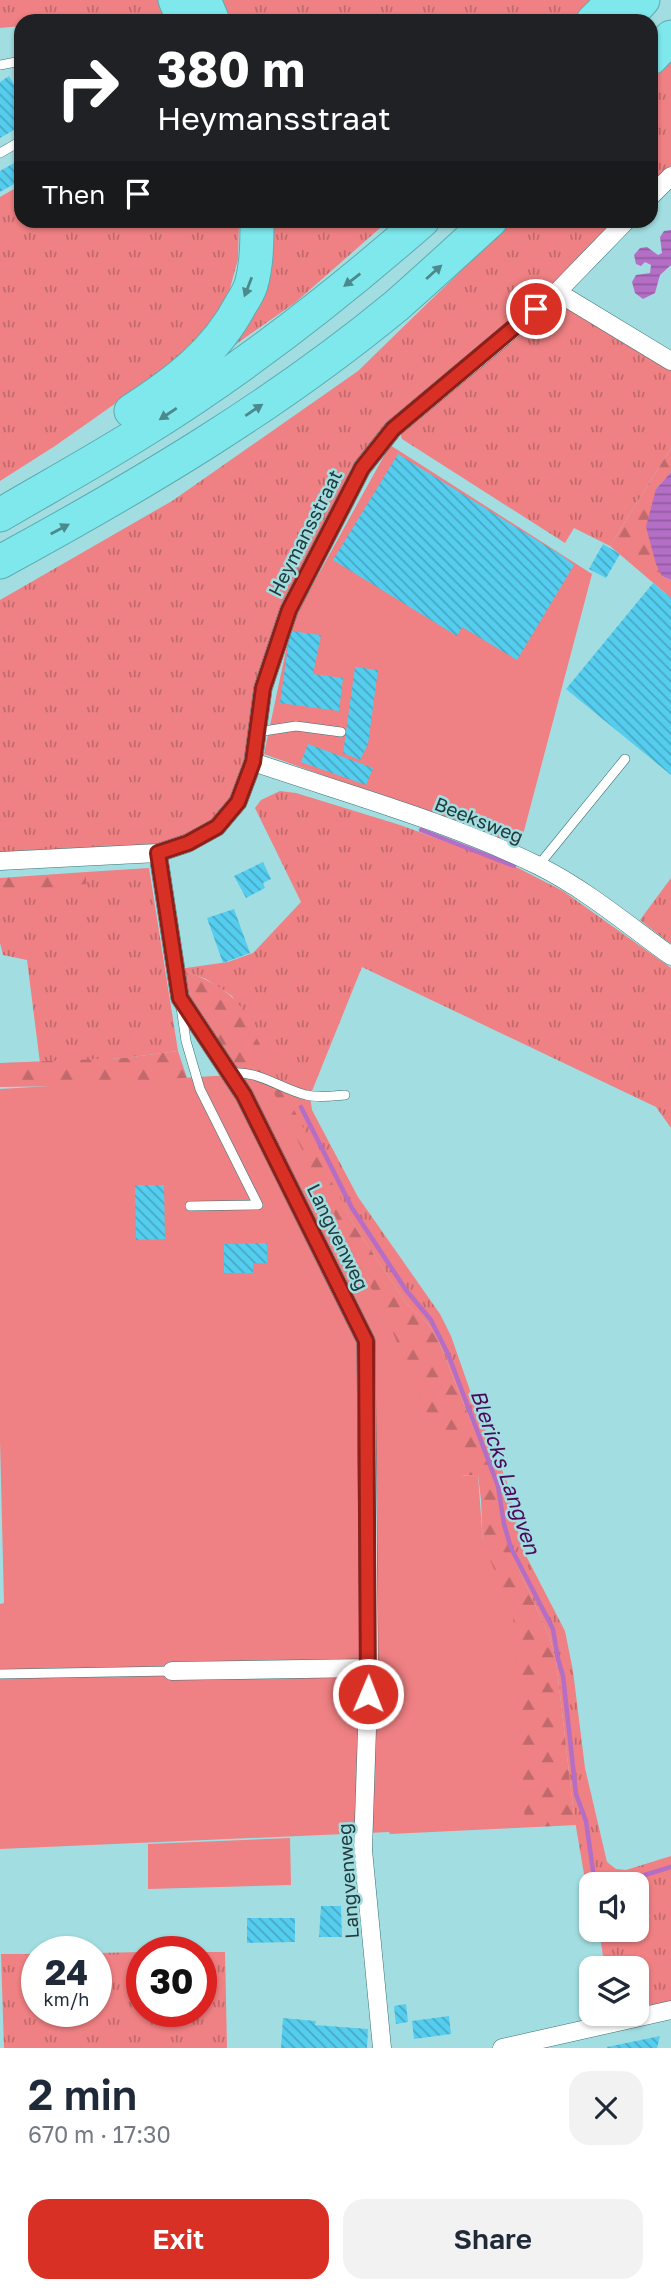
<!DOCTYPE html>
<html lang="en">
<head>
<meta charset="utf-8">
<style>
	:root { --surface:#fff; --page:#f2f2f3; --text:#1f2937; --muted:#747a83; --accent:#d93025 }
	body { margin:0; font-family:"Golos Text",sans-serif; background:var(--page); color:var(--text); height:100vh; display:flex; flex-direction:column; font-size:26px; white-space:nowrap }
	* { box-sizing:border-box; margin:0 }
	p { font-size:23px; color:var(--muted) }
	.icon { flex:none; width:38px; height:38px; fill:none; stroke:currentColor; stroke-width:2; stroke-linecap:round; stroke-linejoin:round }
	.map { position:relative; height:2048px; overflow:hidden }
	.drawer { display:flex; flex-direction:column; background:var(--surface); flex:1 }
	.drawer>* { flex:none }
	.guide { position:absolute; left:14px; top:14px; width:644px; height:214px; border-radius:21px; box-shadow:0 2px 5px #0004; background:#202124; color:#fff; overflow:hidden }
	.controls { position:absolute; left:579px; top:1872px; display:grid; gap:14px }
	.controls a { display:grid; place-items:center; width:70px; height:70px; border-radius:14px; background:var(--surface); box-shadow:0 2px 5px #0004; font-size:35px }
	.speed { position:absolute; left:21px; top:1936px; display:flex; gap:14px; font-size:35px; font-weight:700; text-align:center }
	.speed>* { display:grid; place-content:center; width:91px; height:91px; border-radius:50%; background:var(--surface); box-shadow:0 2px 5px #0004; line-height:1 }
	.speed small { font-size:18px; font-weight:400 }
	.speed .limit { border:10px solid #d22; background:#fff; color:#111 }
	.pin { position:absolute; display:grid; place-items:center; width:60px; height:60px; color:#fff; margin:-30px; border:4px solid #fff; border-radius:50%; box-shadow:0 2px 7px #0007 }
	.me { position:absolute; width:77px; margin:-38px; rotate:1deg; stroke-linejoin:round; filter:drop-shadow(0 0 5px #0008) }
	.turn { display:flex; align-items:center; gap:24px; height:147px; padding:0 28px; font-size:32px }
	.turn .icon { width:91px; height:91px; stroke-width:2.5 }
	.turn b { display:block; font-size:49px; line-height:60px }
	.then { display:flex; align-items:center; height:66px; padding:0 28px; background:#0003; gap:14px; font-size:26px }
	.round { display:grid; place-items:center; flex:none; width:74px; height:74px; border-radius:21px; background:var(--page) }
	.overview { display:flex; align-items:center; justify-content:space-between; height:119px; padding:0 28px }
	h1 { font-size:42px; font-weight:600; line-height:52px }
	.primary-button { display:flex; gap:14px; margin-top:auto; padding:14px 28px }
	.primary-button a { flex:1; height:80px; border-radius:21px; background:var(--accent); color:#fff; font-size:28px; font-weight:600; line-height:80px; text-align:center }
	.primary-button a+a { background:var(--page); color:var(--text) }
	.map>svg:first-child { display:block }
	.grass { fill:url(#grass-tufts) }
	.forest { fill:url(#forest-firs) }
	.pitch { fill:#ef8083 }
	.water { fill:url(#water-rules) }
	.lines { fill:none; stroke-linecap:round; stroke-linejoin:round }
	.stream { stroke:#b46ec5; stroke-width:4.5 }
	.building { fill:url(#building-back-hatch) }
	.service-casing { stroke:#367274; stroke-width:10 }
	.minor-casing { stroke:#367274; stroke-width:19 }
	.motorway-casing { stroke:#5eabaf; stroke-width:35 }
	.service { stroke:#fff; stroke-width:9 }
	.minor { stroke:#fff; stroke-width:18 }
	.motorway { stroke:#7ee8ed; stroke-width:33 }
	.oneway { fill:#4b898c }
	.route-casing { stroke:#8d1f18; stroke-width:18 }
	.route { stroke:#d93025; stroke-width:12 }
	.labels { text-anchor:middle; stroke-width:5; stroke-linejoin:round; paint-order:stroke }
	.street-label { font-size:19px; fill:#223b3c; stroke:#a2dee1 }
	.water-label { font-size:21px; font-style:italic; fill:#4d085b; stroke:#a2dee1 }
</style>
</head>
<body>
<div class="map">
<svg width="671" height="2048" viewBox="0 0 671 2048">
	<defs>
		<pattern id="grass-tufts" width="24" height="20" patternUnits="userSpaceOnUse" patternTransform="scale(1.75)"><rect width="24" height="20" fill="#ef8083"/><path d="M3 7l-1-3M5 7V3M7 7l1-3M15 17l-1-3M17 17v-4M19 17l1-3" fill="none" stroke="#c16a6c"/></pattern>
		<pattern id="forest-firs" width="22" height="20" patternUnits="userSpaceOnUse" patternTransform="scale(1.75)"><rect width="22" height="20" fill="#ef8083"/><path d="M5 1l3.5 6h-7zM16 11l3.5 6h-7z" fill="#c16a6c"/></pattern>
		<pattern id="water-rules" width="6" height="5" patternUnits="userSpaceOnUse" patternTransform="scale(1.75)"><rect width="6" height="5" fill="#b46ec5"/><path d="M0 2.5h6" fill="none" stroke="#925ca1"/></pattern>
		<pattern id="building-back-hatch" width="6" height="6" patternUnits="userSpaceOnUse" patternTransform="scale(1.75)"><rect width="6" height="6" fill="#55cdef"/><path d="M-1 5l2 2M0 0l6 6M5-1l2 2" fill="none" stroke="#46a8c3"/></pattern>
	</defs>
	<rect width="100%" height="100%" fill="#a2dee1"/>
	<path class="grass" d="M0 0H160L169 21H21V26L0 28Z
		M213 0H592L572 21H224Z
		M671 52V166L651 186V73Z
		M21 185V220L239 221 238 259 229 292 203 336 170 365 55 446 0 481V197Z
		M264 221H388L296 302 202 368Z
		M512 221H617L550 288 397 414 351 468 267 648C264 656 261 665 258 674 248 716 255 783 221 814 204 830 180 841 159 849L0 856V600L172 501 358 371Z
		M564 303 671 369V448L610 546 574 528 565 543 402 439 400 432 551 304Z
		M280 791 296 793 400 825 518 868 563 891 671 968V1128L656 1107 362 967 310 1096 312 1110 358 1197 440 1314 451 1336 473 1399 507 1482 522 1548 565 1631 573 1671 585 1768 607 1862 616 1869 626 1870 671 1856V2004L637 2010V1969H605L599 1930H637V1885H592L591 1889 585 1880 574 1815 556 1660 550 1638 510 1549 499 1492 439 1342 429 1325 407 1304 354 1225 232 996 206 979 179 969 228 962 253 953 301 902 255 808 261 800Z
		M149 868 178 1051 124 1058 40 1063 27 960 3 955 0 943V892L86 883V872Z
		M671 878V944L640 920Z
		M142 1952V2011H201V1952H225L227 2048H4L1 1954H37V2011H96V1953Z"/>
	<path class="forest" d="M671 448V472L656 489 662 576 671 580V598L610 546Z
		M86 872V884L0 893V878Z
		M179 969C202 977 224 986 240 1006L354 1225 407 1304 429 1325 439 1342 499 1492 510 1549 550 1638 556 1660 574 1815 577 1825 515 1828 509 1646 486 1633 481 1500 478 1475 459 1476 425 1448 249 1092 190 1006Z
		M178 1051 189 1084 0 1087V1063L124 1058Z"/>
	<path class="pitch" d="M390 445 592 574 520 846 264 754 292 622Z
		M264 1073 392 1330 442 1449 458 1451 460 1476 478 1475 483 1543 513 1614 525 1825 515 1826V1828L390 1834 389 1832 0 1849V1604L4 1603 0 1440V1089Z
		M290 1838 291 1885 148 1889V1844Z"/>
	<path class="water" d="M671 230V265L660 275 655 293 643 299 635 293 632 282 636 275 650 273 651 265 645 262 641 266 636 264 634 255 640 248 647 247 658 255 662 253 660 237 664 231Z
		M671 472V580L662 576 656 564 646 527 656 489Z"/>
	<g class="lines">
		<path class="stream" d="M421 830 514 866
			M301 1107 352 1208 406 1290 431 1320 448 1354 498 1486 504 1524 511 1548 553 1629 558 1659 563 1676 576 1794 586 1821 594 1878
			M612 1885 671 1867"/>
	</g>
	<path class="building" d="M9 76 21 97V126L0 138V82Z
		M21 159V180L0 192V171Z
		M398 454 561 555 574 565 517 660 462 627 457 636 333 560Z
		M603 544 620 554 606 578 589 569Z
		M653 583 671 598V775L566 689Z
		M290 631 321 635 313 674 343 678 339 711 280 703Z
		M355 667 378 670 368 744 360 760 343 753Z
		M308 744 373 768 366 785 301 762Z
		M263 862 271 879 263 883 265 888 246 898 234 876Z
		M234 909 250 953 223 963 207 918Z
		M135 1185H164L165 1239 136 1240Z
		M267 1243V1263H253V1273H224V1244Z
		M321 1906H341L342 1937H319Z
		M247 1918H295V1942L247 1943Z
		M406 2004 408 2022 396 2024 394 2006Z
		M449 2016 451 2034 414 2039 412 2021Z
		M283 2018 316 2021 315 2025 368 2029 367 2048H281Z
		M660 2036 657 2048H607V2047Z"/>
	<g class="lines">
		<defs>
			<path id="service" d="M0 65 21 61
				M0 153 21 141
				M257 732 296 726 341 732
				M538 866 625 759
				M181 1007 186 1041 200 1089 258 1205 190 1206
				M230 1073C258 1070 279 1088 306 1095 319 1098 332 1096 345 1095
				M0 1674 172 1671"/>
			<path id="minor" d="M651 196 671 176
				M557 292 671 361
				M253 762C347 794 449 822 539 866 587 890 628 925 671 956
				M158 853 180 998 244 1095 366 1341 369 1668 363 1850 382 2048
				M0 861 158 853 188 843 217 827 238 802 253 762 263 688 289 610 362 468 393 429 557 292 627 220
				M172 1671 369 1668
				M502 2048 671 2010"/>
			<path id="motorway" d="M175 0 184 21
				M204 0 213 21
				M593 21 614 0
				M624 21 643 0
				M651 58 671 37
				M131 411C176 382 216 352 241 304 245 298 249 291 251 285 257 264 257 242 257 220
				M0 515C46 488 93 462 138 434 239 372 334 298 423 220
				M0 562C138 487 275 406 396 306 428 278 459 249 491 220"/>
		</defs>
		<use href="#service" class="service-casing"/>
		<use href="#minor" class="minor-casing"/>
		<use href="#motorway" class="motorway-casing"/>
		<use href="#service" class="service"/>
		<use href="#minor" class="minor"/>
		<use href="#motorway" class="motorway"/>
	</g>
	<defs><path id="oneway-solid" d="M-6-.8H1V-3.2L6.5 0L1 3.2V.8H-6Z" transform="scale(1.75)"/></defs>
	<g class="oneway">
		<use href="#oneway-solid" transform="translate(434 272) rotate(-42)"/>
		<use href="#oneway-solid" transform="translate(352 280) rotate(142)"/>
		<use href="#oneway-solid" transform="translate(248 287) rotate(111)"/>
		<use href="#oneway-solid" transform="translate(254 410) rotate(-34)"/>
		<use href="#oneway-solid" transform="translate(168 414) rotate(146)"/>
		<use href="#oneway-solid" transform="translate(60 529) rotate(-28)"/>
	</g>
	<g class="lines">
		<defs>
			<path id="route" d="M368 1694 366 1341 244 1095 180 998 158 853 188 843 217 827 238 802 253 762 263 688 289 610 362 468 393 429 536 309"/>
		</defs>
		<use href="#route" class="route-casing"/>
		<use href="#route" class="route"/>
	</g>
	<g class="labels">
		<g class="street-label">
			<text transform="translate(305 533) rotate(-63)" y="7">Heymansstraat</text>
			<text transform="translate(479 820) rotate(22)" y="7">Beeksweg</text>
			<text transform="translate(338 1237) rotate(64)" y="7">Langvenweg</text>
			<text transform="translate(348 1881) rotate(-94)" y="7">Langvenweg</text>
		</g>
		<g class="water-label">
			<text transform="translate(505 1472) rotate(71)" y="7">Blericks Langven</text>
		</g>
	</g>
</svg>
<div class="controls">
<a><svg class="icon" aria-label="sound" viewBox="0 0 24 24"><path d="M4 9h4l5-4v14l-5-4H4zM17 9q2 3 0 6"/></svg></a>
<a><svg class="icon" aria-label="layers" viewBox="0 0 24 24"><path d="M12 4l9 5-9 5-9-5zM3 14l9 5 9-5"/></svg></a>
</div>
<div class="speed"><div>24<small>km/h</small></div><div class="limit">30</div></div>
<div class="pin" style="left:536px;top:309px;background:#d93025"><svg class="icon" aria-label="arrive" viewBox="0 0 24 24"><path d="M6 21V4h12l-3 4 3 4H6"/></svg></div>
<svg class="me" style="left:368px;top:1694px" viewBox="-20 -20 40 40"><circle r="17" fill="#d93025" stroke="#fff" stroke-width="3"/><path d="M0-11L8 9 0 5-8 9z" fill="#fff"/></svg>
<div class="guide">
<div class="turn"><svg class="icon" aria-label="right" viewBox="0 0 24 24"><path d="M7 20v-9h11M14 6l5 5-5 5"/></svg><div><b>380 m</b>Heymansstraat</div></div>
<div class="then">Then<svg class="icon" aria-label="arrive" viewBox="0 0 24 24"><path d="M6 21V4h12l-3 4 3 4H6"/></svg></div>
</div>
</div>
<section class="drawer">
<div class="overview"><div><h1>2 min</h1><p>670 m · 17:30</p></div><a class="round"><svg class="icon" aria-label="close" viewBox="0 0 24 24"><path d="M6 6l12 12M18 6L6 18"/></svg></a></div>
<div class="primary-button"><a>Exit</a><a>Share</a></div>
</section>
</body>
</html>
